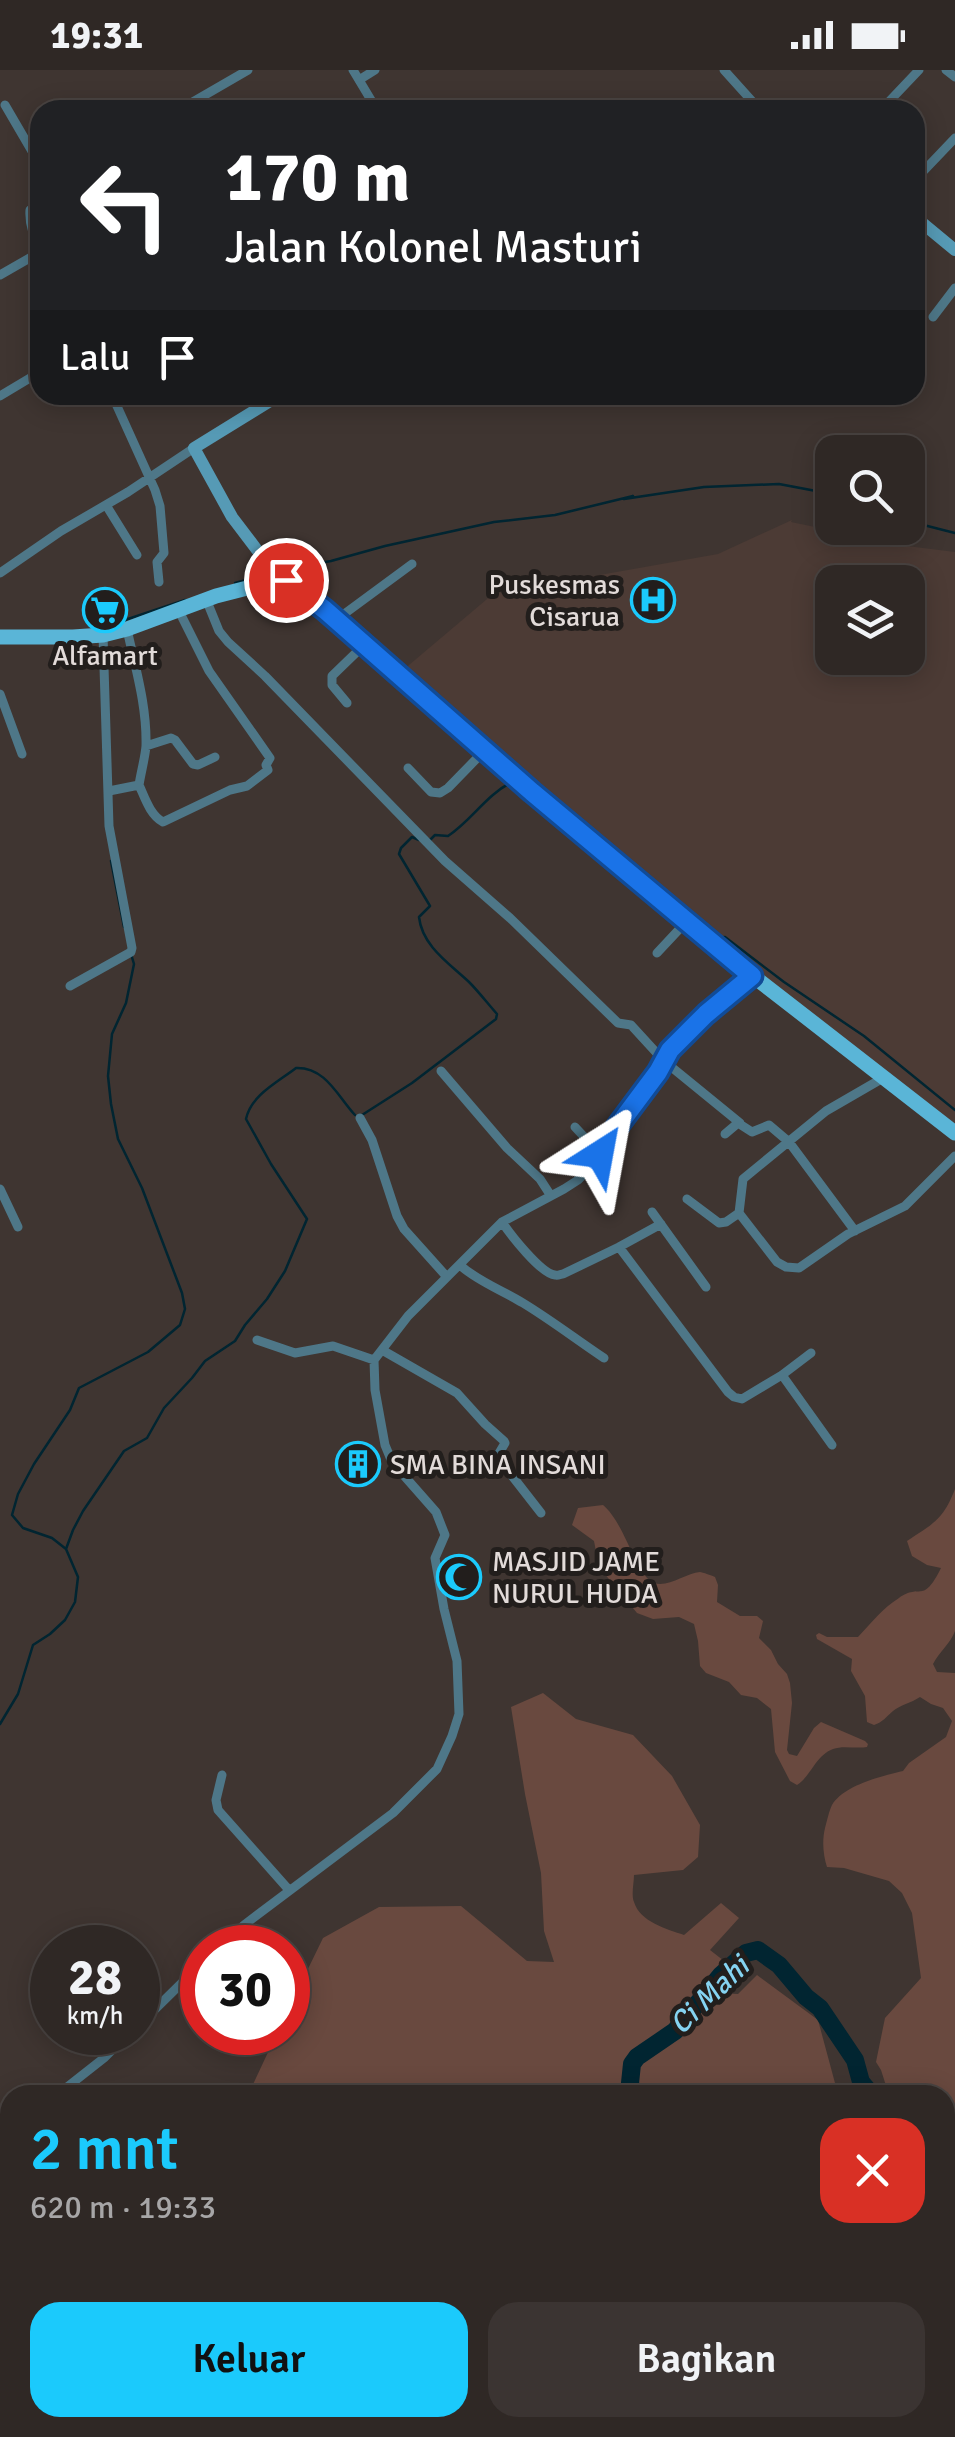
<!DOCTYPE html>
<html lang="id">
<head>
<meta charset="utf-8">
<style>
	:root { --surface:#2f2825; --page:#3b3432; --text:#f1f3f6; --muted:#a7a6a7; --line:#4a4442; --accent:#1bcafc }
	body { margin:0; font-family:Signika,sans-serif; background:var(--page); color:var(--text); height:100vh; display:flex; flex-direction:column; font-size:38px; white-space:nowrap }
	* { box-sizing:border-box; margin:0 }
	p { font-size:32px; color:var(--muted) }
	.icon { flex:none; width:55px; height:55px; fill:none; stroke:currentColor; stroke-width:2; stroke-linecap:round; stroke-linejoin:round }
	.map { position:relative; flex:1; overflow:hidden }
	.drawer { position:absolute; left:0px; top:2015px; width:955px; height:352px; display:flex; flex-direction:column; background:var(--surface); border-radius:30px 30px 0 0; box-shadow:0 5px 25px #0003,0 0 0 2px var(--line) }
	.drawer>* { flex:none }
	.guide { position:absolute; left:30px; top:30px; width:895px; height:305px; border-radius:30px; box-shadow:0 5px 25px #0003,0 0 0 2px var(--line); background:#202124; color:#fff; overflow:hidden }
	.fabs { position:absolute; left:815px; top:365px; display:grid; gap:20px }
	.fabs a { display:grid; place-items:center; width:110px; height:110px; border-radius:20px; background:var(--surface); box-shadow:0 5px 25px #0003,0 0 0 2px var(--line); font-size:50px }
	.speed { position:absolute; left:30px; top:1855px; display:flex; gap:20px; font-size:50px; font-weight:700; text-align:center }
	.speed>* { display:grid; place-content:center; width:130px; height:130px; border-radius:50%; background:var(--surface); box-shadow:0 5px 25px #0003,0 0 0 2px var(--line); line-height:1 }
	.speed small { font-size:25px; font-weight:400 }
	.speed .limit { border:15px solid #d22; background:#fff; color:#111 }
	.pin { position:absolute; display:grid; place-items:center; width:85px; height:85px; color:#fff; margin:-42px; border:5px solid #fff; border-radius:50%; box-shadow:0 2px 10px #0007 }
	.me { position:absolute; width:110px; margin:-55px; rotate:34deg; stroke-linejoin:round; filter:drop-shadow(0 0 8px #0008) }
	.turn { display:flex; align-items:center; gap:35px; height:210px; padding:0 30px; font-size:45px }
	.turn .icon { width:130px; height:130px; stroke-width:2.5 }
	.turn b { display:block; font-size:70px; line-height:85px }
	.then { display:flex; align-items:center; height:95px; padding:0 30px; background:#0003; gap:20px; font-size:38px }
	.round { display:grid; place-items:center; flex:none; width:105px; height:105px; border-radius:30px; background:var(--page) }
	.overview { display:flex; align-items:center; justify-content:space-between; height:170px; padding:0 30px }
	h1 { font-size:60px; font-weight:600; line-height:75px; color:var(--accent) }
	.cta { display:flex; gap:20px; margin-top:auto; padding:20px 30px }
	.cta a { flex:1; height:115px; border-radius:30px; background:var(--accent); color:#111; font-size:40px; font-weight:600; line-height:115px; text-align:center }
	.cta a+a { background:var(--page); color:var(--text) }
	.status { display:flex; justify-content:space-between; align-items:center; height:70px; padding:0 50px; background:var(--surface); direction:ltr }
	.status svg { height:28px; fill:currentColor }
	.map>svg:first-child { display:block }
	.built { fill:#4c3b35; fill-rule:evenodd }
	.green { fill:#69493f }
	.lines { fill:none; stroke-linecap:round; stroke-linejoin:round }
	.stream { stroke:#012531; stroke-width:2.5 }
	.river { stroke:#012531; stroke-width:18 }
	.street { stroke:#4e7788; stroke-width:9 }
	.secondary { stroke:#569ab5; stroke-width:12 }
	.primary { stroke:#5ab5d7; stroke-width:15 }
	.route-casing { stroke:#114b97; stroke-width:25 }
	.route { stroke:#1a73e8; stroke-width:18 }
	.labels { text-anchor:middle; stroke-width:10; stroke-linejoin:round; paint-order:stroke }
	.poi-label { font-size:28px; fill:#e2dbd9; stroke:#221e1c; text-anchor:start }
	.water-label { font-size:30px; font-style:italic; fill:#85d3f1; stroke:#221e1c }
</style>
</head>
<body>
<div class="status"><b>19:31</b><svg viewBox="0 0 49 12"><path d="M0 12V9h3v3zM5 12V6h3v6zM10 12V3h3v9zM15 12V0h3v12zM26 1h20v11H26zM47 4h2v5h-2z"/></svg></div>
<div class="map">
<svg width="955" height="2367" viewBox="0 0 955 2367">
	<rect width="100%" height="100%" fill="#3f3531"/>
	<path class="built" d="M792 450 791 452 907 476 955 482V1061L396 606 493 524 718 484ZM832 512H908V588H832Z"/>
	<path class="green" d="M955 1419V1561C951 1573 939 1582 933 1594L937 1602 955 1603V2050L945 2042V2025H889L881 2000 876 1992 885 1948 921 1908 912 1843 902 1823 889 1811 844 1798 827 1797C823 1785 822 1770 825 1758 827 1751 829 1741 832 1735 844 1715 882 1706 903 1701L909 1693 946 1667 952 1651 943 1638 931 1634 920 1627C911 1633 900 1635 893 1641 886 1647 883 1652 874 1655L867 1652 865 1626 851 1601 852 1589 817 1569 816 1565 819 1563 827 1567H858C871 1553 883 1538 899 1528 921 1512 922 1536 941 1498L927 1495 912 1486 907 1471C934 1453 943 1450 955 1419Z
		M603 1435C625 1453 636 1506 654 1513 668 1518 686 1503 700 1502 702 1502 713 1506 715 1507L718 1515 717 1532 740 1546H757L763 1551 759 1568 771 1580 778 1594 787 1604 790 1613 792 1633 787 1680 789 1684 797 1686 814 1658 821 1652 865 1671 868 1674 867 1677C856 1679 843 1675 833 1679 815 1686 812 1705 797 1715L790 1711 775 1682 771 1639 757 1628 741 1625 729 1612 706 1603 700 1596 698 1571 694 1554 679 1547 653 1549 637 1543 599 1497 594 1471 572 1455 578 1438Z
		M543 1623 576 1649 633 1665 672 1706 700 1755 698 1787 683 1800 634 1805C634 1813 631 1825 634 1832 640 1852 667 1859 684 1865L721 1833 739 1848 710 1880 728 1894 716 1923 738 1924 757 1905 818 1950 835 2013 846 2025H248L277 1963 288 1962V1940L323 1868 379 1837 461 1836 527 1891 554 1892 544 1861 541 1803 525 1724 511 1637Z
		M945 2097 955 2114V2367C937 2367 918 2367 903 2358H945Z
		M10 2328V2358H481L468 2367H0V2332Z"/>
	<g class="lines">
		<path class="stream" d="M908 451 955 463
			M283 500 331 491 385 476 494 452 555 445 633 426 624 429 704 417 779 414 832 424
			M235 513 275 502
			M107 556 185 530
			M429 771 435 765 448 766C472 750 486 725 512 712
			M111 791 124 857
			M715 868 725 867 784 912 864 966 955 1040
			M362 1045 412 1013 496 949 497 944C488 934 479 922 469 912 450 894 422 876 419 847L430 836 399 784 401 778 412 767 419 770
			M66 1479 52 1468 23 1458 12 1445 18 1424 34 1394 70 1340 79 1318 148 1282 180 1255 185 1239 182 1223 142 1118 118 1069 111 1034 108 1006 112 964 126 933 134 894 131 884
			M0 1654 18 1624 33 1575 50 1564 65 1550 75 1532 78 1507 66 1479 73 1460 83 1441 124 1381 147 1368 164 1338 192 1308 205 1291 235 1271 245 1255 267 1229 285 1201 307 1149 271 1094 246 1049C251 1025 278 1012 296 998 326 997 338 1027 355 1045"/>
		<path class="river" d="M633 2025 630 2013 632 1994 637 1987 675 1961 721 1905 746 1883 758 1880 779 1895 806 1927 820 1938 855 1990 861 2012 872 2025
			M945 2045 955 2049
			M208 2358 213 2367"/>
		<path class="street" d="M353 0 377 40
			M724 0 760 40
			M946 0 955 7
			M359 10 375 0
			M5 35 40 95
			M179 40 248 0
			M881 40 919 0
			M915 110 955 68
			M40 133 30 140C29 155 34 166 40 179
			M0 205 40 182
			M933 247 955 218
			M112 325 155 420 160 436 164 483 157 492 159 512
			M0 326 40 302
			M106 435 137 485
			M0 503 61 461 128 422 194 378
			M206 529 219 561 228 572 265 606 445 791 510 848 618 953 631 955 664 991 740 1053
			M336 550 412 494
			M127 559C135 597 147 635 146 676 145 688 141 702 139 715
			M0 624 22 684
			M347 633 332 615V606L364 575
			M146 676 171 668 175 670 193 694 198 695 215 687
			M408 698 431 722 440 723 448 718 484 681
			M109 721 139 715C145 728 150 745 163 752L230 720 247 716 268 700 266 695 270 688 209 601 178 539
			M657 883 686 852
			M70 916 131 882 132 878 109 756 103 565
			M441 1001 507 1078 540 1109 551 1126
			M360 1048 372 1070 397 1146 404 1159 447 1207
			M575 1057 600 1084
			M725 1064 738 1053 752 1062 769 1055 789 1072 855 1161
			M0 1119 18 1157
			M687 1129 719 1153 726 1152 739 1143
			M652 1142 706 1217
			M739 1143 777 1192 786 1197 799 1198 848 1164 905 1136 955 1086
			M739 1143 743 1109 826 1041 883 1008
			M502 1152C510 1164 541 1204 555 1205 558 1206 561 1204 563 1204L619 1177 728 1322 734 1327 742 1329 782 1305 811 1283
			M619 1177 661 1154
			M461 1196C479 1212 502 1220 523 1233 551 1250 577 1270 604 1288
			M257 1270 295 1283 333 1276 374 1290
			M382 1280 457 1323 485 1354 504 1371 505 1373 498 1385 499 1389 541 1443
			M782 1305 832 1375
			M222 1705 216 1730 218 1740 289 1820
			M219 1878 244 1855 393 1743 437 1699 452 1666 459 1644 457 1591 444 1539 435 1488 445 1465 436 1442 392 1392 385 1375 375 1320 374 1290 408 1246 502 1152 564 1119 578 1110 589 1099 658 1002 670 979 706 944 752 906
			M138 1956 202 1893
			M57 2025 104 1988 130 1962
			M0 2066 10 2059"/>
		<path class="secondary" d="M915 147 955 180
			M280 325 194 378 232 447 257 480 276 496 282 509"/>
		<path class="primary" d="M0 567H73L103 565 127 559 216 526 282 509 290 512 532 723 703 867 955 1063"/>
	</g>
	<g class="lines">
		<defs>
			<path id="route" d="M286 510 325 540 532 722 752 906 706 944 670 980 658 1002 617 1057 600 1084"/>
		</defs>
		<use href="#route" class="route-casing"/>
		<use href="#route" class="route"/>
	</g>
	<defs>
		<symbol id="hospital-ring" viewBox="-11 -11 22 22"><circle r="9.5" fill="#221e1c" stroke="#1bcafc" stroke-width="1.5"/><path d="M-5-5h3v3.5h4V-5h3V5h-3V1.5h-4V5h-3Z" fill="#1bcafc"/></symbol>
		<symbol id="supermarket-ring" viewBox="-11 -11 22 22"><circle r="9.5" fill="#221e1c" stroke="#1bcafc" stroke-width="1.5"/><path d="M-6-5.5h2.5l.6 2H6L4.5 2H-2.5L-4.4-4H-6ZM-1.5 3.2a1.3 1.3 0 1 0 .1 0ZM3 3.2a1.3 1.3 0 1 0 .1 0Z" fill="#1bcafc"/></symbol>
		<symbol id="building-ring" viewBox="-11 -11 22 22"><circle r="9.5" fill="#221e1c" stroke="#1bcafc" stroke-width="1.5"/><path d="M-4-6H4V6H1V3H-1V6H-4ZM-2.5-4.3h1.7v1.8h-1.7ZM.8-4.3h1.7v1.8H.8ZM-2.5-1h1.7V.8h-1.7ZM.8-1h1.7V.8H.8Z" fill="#1bcafc"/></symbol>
		<symbol id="mosque-ring" viewBox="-11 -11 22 22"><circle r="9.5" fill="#221e1c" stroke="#1bcafc" stroke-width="1.5"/><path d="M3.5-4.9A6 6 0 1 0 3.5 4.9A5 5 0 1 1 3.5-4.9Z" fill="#1bcafc"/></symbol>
	</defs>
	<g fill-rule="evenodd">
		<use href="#hospital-ring" x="628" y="505" width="50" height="50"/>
		<use href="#supermarket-ring" x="80" y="515" width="50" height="50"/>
		<use href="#building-ring" x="333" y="1369" width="50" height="50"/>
		<use href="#mosque-ring" x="434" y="1482" width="50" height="50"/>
	</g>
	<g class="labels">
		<g class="poi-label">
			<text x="620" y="524" text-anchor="end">Puskesmas<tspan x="620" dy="32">Cisarua</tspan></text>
			<text x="105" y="595" text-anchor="middle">Alfamart</text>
			<text x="390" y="1404">SMA BINA INSANI</text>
			<text x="492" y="1501">MASJID JAME<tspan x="492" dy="32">NURUL HUDA</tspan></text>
		</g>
		<g class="water-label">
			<text transform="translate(709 1925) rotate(-44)" y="10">Ci Mahi</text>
		</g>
	</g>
</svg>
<div class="fabs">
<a><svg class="icon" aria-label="search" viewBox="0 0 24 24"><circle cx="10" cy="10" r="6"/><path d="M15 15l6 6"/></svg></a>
<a><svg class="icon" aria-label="layers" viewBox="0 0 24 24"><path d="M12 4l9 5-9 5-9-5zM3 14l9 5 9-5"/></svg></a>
</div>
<div class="speed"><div>28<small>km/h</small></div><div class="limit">30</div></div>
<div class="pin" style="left:286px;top:510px;background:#d93025"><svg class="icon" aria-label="arrive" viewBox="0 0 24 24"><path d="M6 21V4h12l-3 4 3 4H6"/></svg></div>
<svg class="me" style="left:600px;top:1084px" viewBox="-20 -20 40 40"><path d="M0-17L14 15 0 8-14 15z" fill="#1a73e8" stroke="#fff" stroke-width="4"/></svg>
<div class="guide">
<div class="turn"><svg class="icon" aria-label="left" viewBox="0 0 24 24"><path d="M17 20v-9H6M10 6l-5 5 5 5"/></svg><div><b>170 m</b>Jalan Kolonel Masturi</div></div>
<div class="then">Lalu<svg class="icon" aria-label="arrive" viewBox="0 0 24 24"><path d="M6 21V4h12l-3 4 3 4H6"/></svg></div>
</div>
<section class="drawer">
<div class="overview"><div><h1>2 mnt</h1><p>620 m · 19:33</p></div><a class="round" style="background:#d93025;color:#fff"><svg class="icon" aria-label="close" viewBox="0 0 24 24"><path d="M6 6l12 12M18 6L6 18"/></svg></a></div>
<div class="cta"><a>Keluar</a><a>Bagikan</a></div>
</section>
</div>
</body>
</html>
